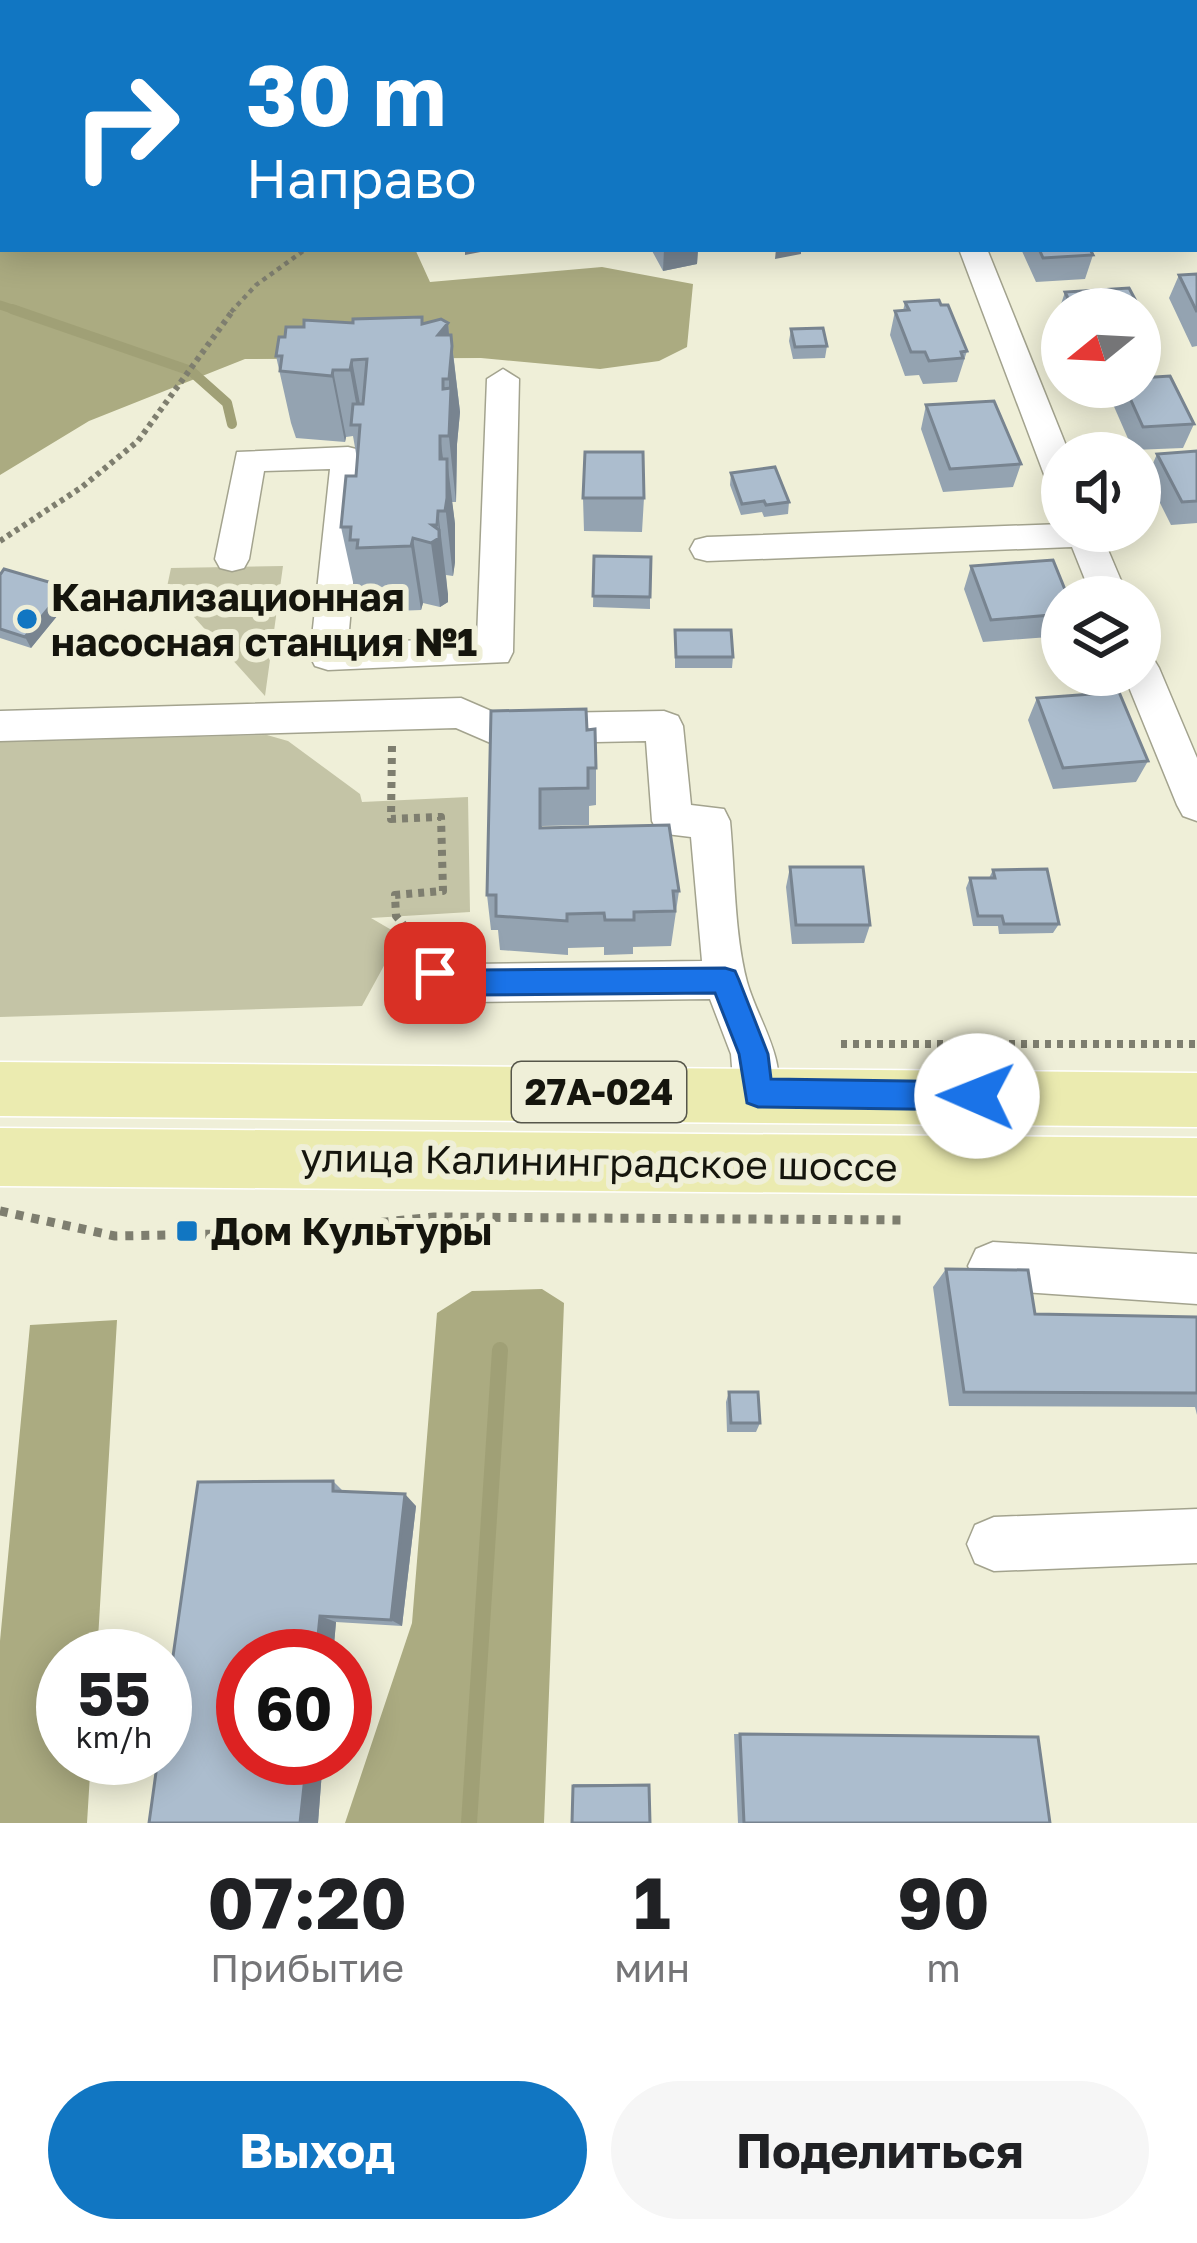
<!DOCTYPE html>
<html lang="ru">
<head>
<meta charset="utf-8">
<style>
	:root { --surface:#fff; --page:#f6f6f6; --text:#202124; --muted:#757577; --accent:#1176c2 }
	body { margin:0; font-family:"Golos Text",sans-serif; background:var(--page); color:var(--text); height:100vh; display:flex; flex-direction:column; font-size:45px; white-space:nowrap }
	* { box-sizing:border-box; margin:0 }
	p { font-size:39px; color:var(--muted) }
	.icon { flex:none; width:66px; height:66px; fill:none; stroke:currentColor; stroke-width:2; stroke-linecap:round; stroke-linejoin:round }
	.map { position:relative; height:1823px; overflow:hidden }
	.panel { display:flex; flex-direction:column; background:var(--surface); flex:1 }
	.panel>* { flex:none }
	.top-card { position:absolute; left:0px; top:0px; width:1197px; height:252px; box-shadow:0 6px 30px #0003; background:#1176c2; color:#fff; overflow:hidden }
	.needle { width:78px; rotate:252deg }
	.fabs { position:absolute; left:1041px; top:288px; display:grid; gap:24px }
	.fabs a { display:grid; place-items:center; width:120px; height:120px; border-radius:50%; background:var(--surface); box-shadow:0 6px 30px #0003; font-size:60px }
	.speed { position:absolute; left:36px; top:1629px; display:flex; gap:24px; font-size:60px; font-weight:700; text-align:center }
	.speed>* { display:grid; place-content:center; width:156px; height:156px; border-radius:50%; background:var(--surface); box-shadow:0 6px 30px #0003; line-height:1 }
	.speed small { font-size:30px; font-weight:400 }
	.speed .limit { border:18px solid #d22; background:#fff; color:#111 }
	.pin { position:absolute; display:grid; place-items:center; width:102px; height:102px; color:#fff; margin:-51px; border-radius:24px; box-shadow:0 6px 18px #0006 }
	.me { position:absolute; width:132px; margin:-66px; rotate:271deg; stroke-linejoin:round; filter:drop-shadow(0 0 9px #0008) }
	.turn { display:flex; align-items:center; gap:42px; height:252px; padding:0 48px; font-size:54px }
	.turn .icon { width:156px; height:156px; stroke-width:2.5 }
	.turn b { display:block; font-size:84px; line-height:102px }
	.eta { display:flex; justify-content:space-evenly; align-items:center; height:204px; text-align:center }
	.eta b { font-size:72px; font-weight:700; line-height:84px }
	.cta { display:flex; gap:24px; margin-top:auto; padding:24px 48px }
	.cta a { flex:1; height:138px; border-radius:72px; background:var(--accent); color:#fff; font-size:48px; font-weight:700; line-height:138px; text-align:center }
	.cta a+a { background:var(--page); color:var(--text) }
	.map>svg:first-child { display:block }
	.green { fill:#c4c4a6 }
	.forest { fill:#abab81 }
	.lines { fill:none; stroke-linecap:round; stroke-linejoin:round }
	.stream-far2 { stroke:#a0a076; stroke-width:9 }
	.stream-far1 { stroke:#a0a076; stroke-width:10 }
	.stream { stroke:#a0a076; stroke-width:16 }
	.minor-casing { stroke:#a3a38e; stroke-width:3 }
	.major-casing { stroke:#fff; stroke-width:3 }
	.path-far3 { stroke:#7e7e6f; stroke-width:4.5; stroke-dasharray:4.5 4.5; stroke-linecap:butt }
	.path-far2 { stroke:#7e7e6f; stroke-width:6; stroke-dasharray:4.5 4.5; stroke-linecap:butt }
	.path-far1 { stroke:#7e7e6f; stroke-width:8; stroke-dasharray:6 6; stroke-linecap:butt }
	.path { stroke:#7e7e6f; stroke-width:9; stroke-dasharray:8 8; stroke-linecap:butt }
	.minor { fill:#fff; fill-rule:evenodd }
	.major { fill:#ebebb0; fill-rule:evenodd }
	.wall { fill:#94a3b1 }
	.shaded-wall { fill:#788490; fill-rule:evenodd }
	.building { fill:#acbdce; stroke:#788490; stroke-width:3 }
	.route { fill:#1a73e8; stroke:#114b97; stroke-width:3 }
	.poi-dot { fill:#1176c2; stroke:#efefd8; stroke-width:4.5 }
	.labels { text-anchor:middle; stroke-width:12; stroke-linejoin:round; paint-order:stroke }
	.shield { fill:#efefd8; stroke:#56564a; stroke-width:3 }
	.shield-label { font-size:36px; font-weight:bold; fill:#15150d }
	.poi-label { font-size:39px; font-weight:bold; fill:#15150d; stroke:#efefd8; text-anchor:start }
	.street-label { font-size:39px; fill:#15150d; stroke:#efefd8 }
</style>
</head>
<body>
<div class="map">
<svg width="1197" height="1823" viewBox="0 0 1197 1823">
	<rect width="100%" height="100%" fill="#efefd8"/>
	<path class="green" d="M283 566 265 696 167 587 171 568Z
		M267 735 288 741 360 794 362 802 468 797 470 912 371 918 407 939 392 951 362 1006 0 1017V742Z"/>
	<path class="forest" d="M0 0 5 3 3 249H415L430 282 602 267 693 284 687 347 659 361 600 369 481 358 245 359 89 421 0 475Z
		M542 1289 564 1303 544 1823H345L412 1623 437 1313 472 1291Z
		M117 1320 97 1656H63V1758H91L87 1823H0V1641L30 1325Z"/>
	<g class="lines">
		<path class="stream-far2" d="M0 305 21 312"/>
		<path class="stream-far1" d="M12 309 191 371 227 403 232 424"/>
		<path class="stream" d="M469 1823 500 1350"/>
		<defs>
			<path id="minor" d="M393 0H420L391 3Z
				M998 0H1022V3H998Z
				M1194 12 1197 13V29H1194Z
				M959 249H987L1069 453H1062V488L1050 485 1045 477Z
				M503 369 519 379 513 652 508 662 328 670 315 666 310 656 330 469 264 471 249 559 244 568 232 571 220 568 215 559 237 452 348 447 360 450 364 458 348 642 477 639 487 379Z
				M1062 524V531H1100L1128 597H1092L1072 547 707 561 695 558 690 549 695 540 707 537Z
				M1140 654 1153 658 1159 668 1197 758V821L1183 816 1177 805 1124 675H1140Z
				M461 698 498 714 664 711 678 716 683 726 691 805 724 809 730 821C735 873 734 932 747 982 758 1022 792 1065 773 1108L757 1114 741 1108 734 1093 731 1054 710 999 470 1002 420 986 413 973 420 960 435 954 470 964 702 961 691 837 658 833 652 821 646 741 493 744 456 728 0 741V711Z
				M993 1242 1197 1254V1304L993 1290 976 1283 968 1266 976 1249Z
				M1197 1509V1563L994 1571 975 1563 967 1544 975 1525 994 1517Z"/>
			<path id="major" d="M0 1062 1197 1073V1127L0 1116Z
				M0 1128 1197 1138V1196L0 1186Z"/>
		</defs>
		<use href="#minor" class="minor-casing"/>
		<use href="#major" class="major-casing"/>
		<path class="path-far3" d="M231 312 256 285 306 249"/>
		<path class="path-far2" d="M0 541 82 487 138 441 234 309"/>
		<path class="path-far1" d="M392 746 391 819 441 817 443 891 395 895 396 916 419 943
			M841 1044H1197"/>
		<path class="path" d="M0 1211 115 1236 277 1233 434 1217 907 1220"/>
		<use href="#minor" class="minor"/>
		<use href="#major" class="major"/>
	</g>
	<path class="wall" d="M651 249H698L697 264 663 271Z
		M1021 249H1090L1093 255 1085 279 1036 282Z
		M1197 274V346L1192 347 1169 298 1179 275Z
		M1129 288 1152 331 1143 354H1140V309H1062V326L1057 316 1065 292Z
		M905 302 967 351 957 382 923 384 919 375 905 376 890 335 895 311H903Z
		M353 323H448L449 335H451L460 412 457 444 456 502H452L455 524V562L453 576 446 575 448 602 440 607 423 603 421 610 370 612 368 604H364L361 591H355L341 527 356 476 357 459 353 436 346 437 345 442 296 438 291 423 276 356 285 337Z
		M791 329 827 346 825 358 793 359 789 341Z
		M1118 387H1140L1194 424 1183 448 1133 450 1112 402Z
		M926 405 1021 464 1013 487 943 492 921 429Z
		M1197 451V523L1171 525 1147 477 1157 454Z
		M731 473 789 502 788 514 764 517 762 512 741 515 730 485Z
		M583 498H644L642 532 584 531Z
		M594 556 650 597V609L593 607Z
		M971 566 1062 597V636L983 642 964 589Z
		M0 575 71 599 31 648 0 638Z
		M675 630 733 657 732 668H675Z
		M1037 698 1148 761 1136 782 1053 789 1028 720Z
		M491 711 587 730 596 768V805L589 806V825L542 826V828L679 891 671 946 633 947V954L604 955V947L568 948V955L500 950 498 930H491L487 895Z
		M790 867 870 925 864 943 792 944 786 887Z
		M993 870 1059 924 1053 933 999 934 998 926H973L966 888 970 878H989Z
		M946 1269 1035 1314 1197 1317V1415L1195 1407 949 1406 933 1287Z
		M729 1392 760 1423 756 1432H727L726 1402Z
		M333 1481 343 1491 416 1506 402 1626 336 1622 333 1656H243L323 1758 318 1823H149Z
		M734 1734 1038 1737 1050 1823H738Z
		M573 1784H648L649 1785 573 1786Z"/>
	<path class="shaded-wall" d="M465 249H496L465 255Z
		M664 249H698L697 264 663 271Z
		M776 249H801V254L775 259Z
		M448 323 451 358 452 346 460 412 457 444 456 502 438 335ZM443 379H449V430Z
		M352 360 364 426 362 436 350 370Z
		M333 370 346 437 345 442 332 376Z
		M440 436 447 488V459L455 524V562L453 576 440 459Z
		M438 511 448 594V602L440 607 431 543 439 538Z
		M413 538 423 603 421 610 411 546Z
		M66 587 71 599 31 648 25 637Z
		M405 1494 416 1506 402 1626 391 1620Z
		M320 1616 336 1622 333 1656H316Z
		M307 1758H323L318 1823H300Z"/>
	<path class="building" d="M791 0H827L826 3H791Z
		M1039 249H1090L1093 255 1043 258Z
		M1197 274V312L1179 275Z
		M1129 288 1152 331H1140V309H1073L1065 292Z
		M939 300 941 305H948L967 351 961 352 963 358 929 361 925 352H911L895 311 909 310 905 302Z
		M422 317V324L441 319 448 323 438 335H451L452 346 449 379H443V389L451 388 449 436H440V459H447V498L445 511H438L437 525H432L439 530V538L431 543 413 538 411 546 357 548 358 540H350L351 527H341L346 476H356L360 425H351L353 404H363L367 359 352 360 350 370H333L332 376 280 371 282 356H276L279 337H285L286 327H304V320L353 323V319Z
		M823 328 827 346 795 347 791 329Z
		M1170 376 1194 424 1143 427 1125 387H1140V378Z
		M994 401 1021 464 950 469 926 405Z
		M1197 451V501L1182 502 1157 454Z
		M585 452H643L644 498H583Z
		M775 467 789 502 766 505 764 501 742 504 731 473Z
		M594 556 651 557 650 597 593 596Z
		M1053 560 1068 597H1062V614L991 620 971 566Z
		M4 569 66 587 25 637 0 629V575Z
		M675 630H731L733 657H676Z
		M1119 692 1148 761 1063 768 1037 698Z
		M586 709 587 730 595 729 596 768H588V788L540 789V828L669 825 679 891H673L675 911 634 912V920H605L604 913 567 914V921L496 916V895H487L491 711Z
		M790 867H863L870 925H796Z
		M1047 869 1059 924H1004L1002 916H978L970 878H995L993 870Z
		M946 1269 1028 1270 1035 1314 1197 1317V1393L964 1392Z
		M729 1392H758L760 1423H731Z
		M333 1481V1491L405 1494 391 1620 320 1616 316 1656H243V1758H307L300 1823H149L158 1758H165V1712L198 1482Z
		M740 1734 1038 1737 1050 1823H744Z
		M649 1785 650 1823H572L573 1786Z"/>
	<path class="route" d="M435 961 470 970 725 968 735 971 739 980 768 1054 771 1079 977 1082 988 1087 992 1096 988 1106 977 1110 758 1107 747 1103 739 1054 715 993 470 995 425 982 421 973 425 965Z"/>
	<g class="poi-dot">
		<circle cx="27" cy="619" r="12"/>
		<rect x="175" y="1219" width="24" height="24" rx="6"/>
	</g>
	<g class="labels">
		<rect class="shield" x="512" y="1062" width="174" height="60" rx="9"/>
		<g class="shield-label">
			<text x="599" y="1105">27А-024</text>
		</g>
		<g class="poi-label">
			<text x="51" y="611">Канализационная<tspan x="51" dy="45">насосная станция №1</tspan></text>
			<text x="211" y="1245">Дом Культуры</text>
		</g>
		<g class="street-label">
			<text transform="translate(599 1162) rotate(1)" y="14">улица Калининградское шоссе</text>
		</g>
	</g>
</svg>
<div class="fabs">
<a><svg class="needle" viewBox="-14 -14 28 28"><path d="M0-13l5 13h-10z" fill="#e53935"/><path d="M0 13l5-13h-10z" fill="#757577"/></svg></a>
<a><svg class="icon" aria-label="sound" viewBox="0 0 24 24"><path d="M4 9h4l5-4v14l-5-4H4zM17 9q2 3 0 6"/></svg></a>
<a><svg class="icon" aria-label="layers" viewBox="0 0 24 24"><path d="M12 4l9 5-9 5-9-5zM3 14l9 5 9-5"/></svg></a>
</div>
<div class="speed"><div>55<small>km/h</small></div><div class="limit">60</div></div>
<div class="pin" style="left:435px;top:973px;background:#d93025"><svg class="icon" aria-label="arrive" viewBox="0 0 24 24"><path d="M6 21V4h12l-3 4 3 4H6"/></svg></div>
<svg class="me" style="left:977px;top:1096px" viewBox="-20 -20 40 40"><circle r="19" fill="#fff"/><path d="M0-13L10 11 0 6-10 11z" fill="#1a73e8"/></svg>
<div class="top-card">
<div class="turn"><svg class="icon" aria-label="right" viewBox="0 0 24 24"><path d="M7 20v-9h11M14 6l5 5-5 5"/></svg><div><b>30 m</b>Направо</div></div>
</div>
</div>
<section class="panel">
<div class="eta">
<div><b>07:20</b><p>Прибытие</p></div>
<div><b>1</b><p>мин</p></div>
<div><b>90</b><p>m</p></div>
</div>
<div class="cta"><a>Выход</a><a>Поделиться</a></div>
</section>
</body>
</html>
